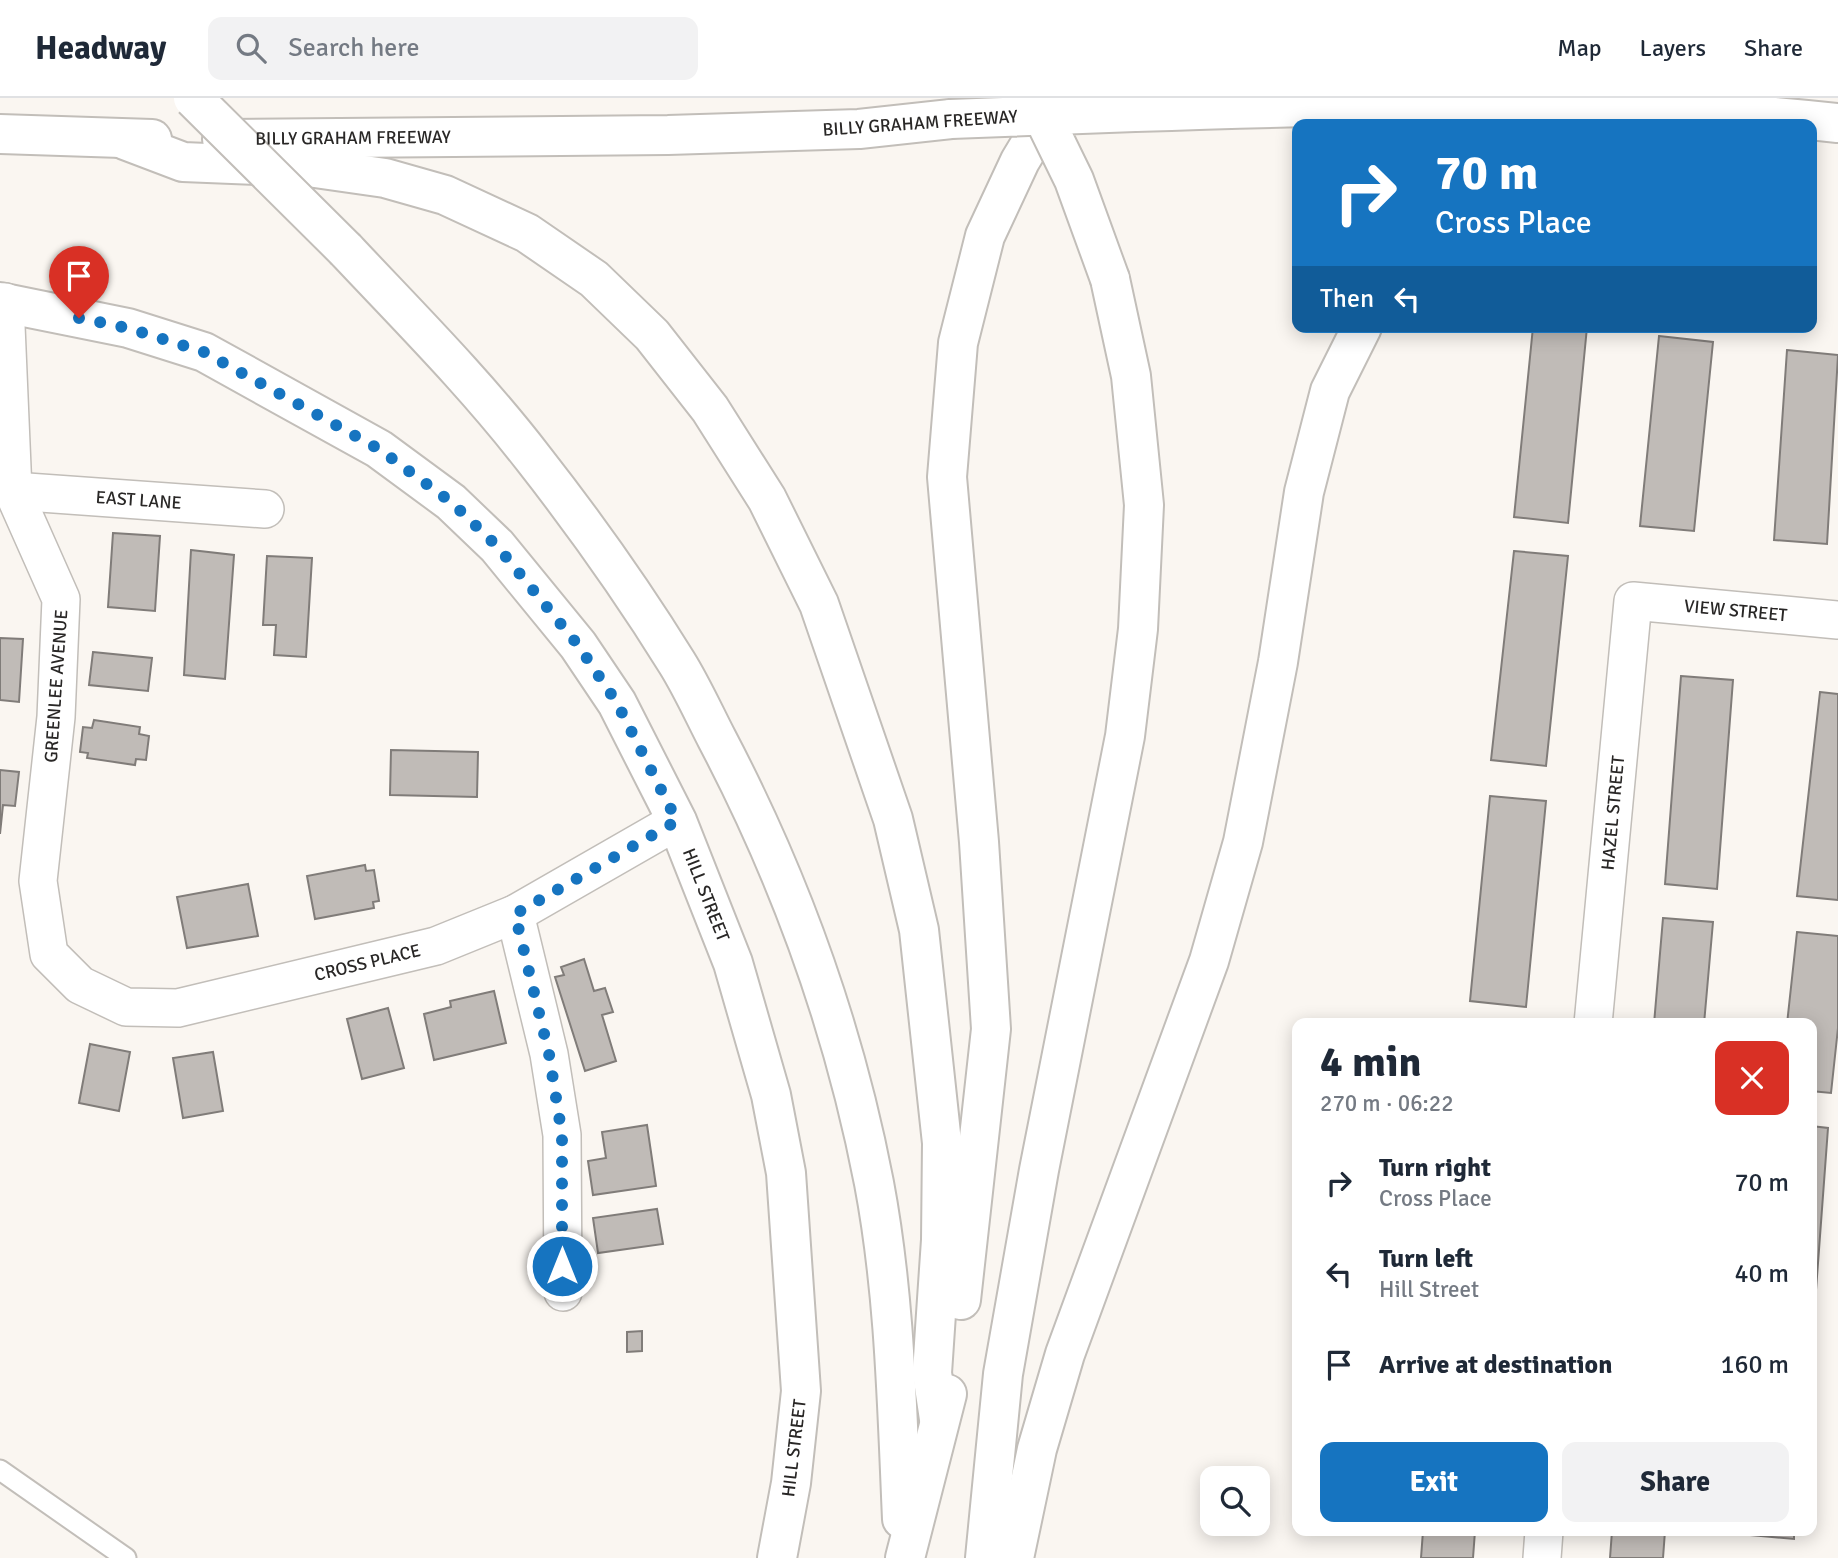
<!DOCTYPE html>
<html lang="en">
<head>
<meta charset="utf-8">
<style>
	:root { --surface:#fff; --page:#f2f2f3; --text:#1f2937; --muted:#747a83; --line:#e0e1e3; --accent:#1674c0 }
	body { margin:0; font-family:Signika,sans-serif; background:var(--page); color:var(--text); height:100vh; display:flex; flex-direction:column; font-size:26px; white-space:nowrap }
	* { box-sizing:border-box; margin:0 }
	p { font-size:23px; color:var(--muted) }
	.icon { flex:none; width:38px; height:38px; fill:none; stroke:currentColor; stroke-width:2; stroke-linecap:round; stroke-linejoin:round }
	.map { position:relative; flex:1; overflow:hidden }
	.sheet { position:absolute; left:1292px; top:920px; width:525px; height:518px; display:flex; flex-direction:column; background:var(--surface); border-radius:14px; box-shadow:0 4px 18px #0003 }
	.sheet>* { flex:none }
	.guide { position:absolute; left:1292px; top:21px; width:525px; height:214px; border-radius:14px; box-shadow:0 4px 18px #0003; background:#1674c0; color:#fff; overflow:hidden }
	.controls { position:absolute; left:1200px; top:1368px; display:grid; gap:14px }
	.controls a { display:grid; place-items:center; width:70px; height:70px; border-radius:14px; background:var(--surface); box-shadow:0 4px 18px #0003; font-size:35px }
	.pin { position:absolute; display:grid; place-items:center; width:60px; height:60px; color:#fff; margin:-72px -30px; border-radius:50% 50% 50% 0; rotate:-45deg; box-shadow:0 0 7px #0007 }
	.pin .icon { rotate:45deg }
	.me { position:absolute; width:77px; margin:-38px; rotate:0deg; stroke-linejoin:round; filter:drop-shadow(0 0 5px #0008) }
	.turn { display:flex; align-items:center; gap:24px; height:147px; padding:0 28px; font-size:32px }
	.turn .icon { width:91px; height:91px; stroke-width:2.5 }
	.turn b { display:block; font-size:49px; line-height:60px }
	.then { display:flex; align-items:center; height:66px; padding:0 28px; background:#0003; gap:14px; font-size:26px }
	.round { display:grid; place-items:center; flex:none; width:74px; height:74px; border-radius:14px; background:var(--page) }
	.head { display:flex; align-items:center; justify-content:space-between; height:119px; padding:0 28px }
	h1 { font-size:42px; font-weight:700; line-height:52px }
	.action { display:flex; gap:14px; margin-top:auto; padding:14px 28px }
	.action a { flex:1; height:80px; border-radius:14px; background:var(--accent); color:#fff; font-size:28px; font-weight:700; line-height:80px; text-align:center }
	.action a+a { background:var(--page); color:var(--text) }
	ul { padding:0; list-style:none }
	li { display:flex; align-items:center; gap:21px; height:91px; padding:0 28px }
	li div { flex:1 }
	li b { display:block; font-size:26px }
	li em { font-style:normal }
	header { display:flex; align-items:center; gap:42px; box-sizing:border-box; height:98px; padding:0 35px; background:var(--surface); border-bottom:2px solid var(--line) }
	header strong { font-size:33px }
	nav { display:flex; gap:38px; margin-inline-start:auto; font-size:24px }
	.search { width:490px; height:63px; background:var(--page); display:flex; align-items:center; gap:18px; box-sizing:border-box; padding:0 24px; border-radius:14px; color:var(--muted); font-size:26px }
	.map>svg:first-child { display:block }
	.building { fill:#c0bbb7; stroke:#807c79; stroke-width:2 }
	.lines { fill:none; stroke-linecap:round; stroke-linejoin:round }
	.lane-casing { stroke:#c2beb9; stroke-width:23 }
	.street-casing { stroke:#c2beb9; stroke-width:40 }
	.secondary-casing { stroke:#c2beb9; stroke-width:42 }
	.highway-casing { stroke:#c2beb9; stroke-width:42 }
	.lane { stroke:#fff; stroke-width:19 }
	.street { stroke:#fff; stroke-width:37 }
	.secondary { stroke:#fff; stroke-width:38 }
	.highway { stroke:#fff; stroke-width:38 }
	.highway-bridge-casing { stroke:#c2beb9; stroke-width:42; stroke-linecap:butt }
	.highway-bridge { stroke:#fff; stroke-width:38 }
	.route { stroke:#1674c0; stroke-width:12; stroke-dasharray:0 21.6 }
	.labels { text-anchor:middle; stroke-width:6; stroke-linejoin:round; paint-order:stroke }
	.street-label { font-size:18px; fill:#292726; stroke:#fff }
</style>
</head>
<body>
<header>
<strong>Headway</strong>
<div class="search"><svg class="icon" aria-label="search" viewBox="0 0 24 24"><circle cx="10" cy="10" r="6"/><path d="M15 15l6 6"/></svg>Search here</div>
<nav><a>Map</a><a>Layers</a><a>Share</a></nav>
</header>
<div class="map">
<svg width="1838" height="1460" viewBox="0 0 1838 1460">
	<rect width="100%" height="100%" fill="#faf6f1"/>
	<path class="building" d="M1533 229H1587L1568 425 1514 419Z
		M1659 238 1713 244 1694 433 1640 428Z
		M1787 252 1838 257 1827 446 1774 442Z
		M113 435 160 438 155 513 108 509Z
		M191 452 234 457 225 581 184 577Z
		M1514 453 1568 458 1546 668 1491 662Z
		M267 458 312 460 306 559 274 557 276 527H263Z
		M0 540 23 541 19 604 0 602Z
		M93 554 152 560 148 593 89 587Z
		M1681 578 1733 582 1717 791 1665 786Z
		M1820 594 1838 596V802L1797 798Z
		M94 622 140 629 139 636 149 638 146 662 136 661 135 667 87 660 88 655 80 654 83 629 92 630Z
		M391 652 478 654 477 699 390 697Z
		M0 672 19 674 15 708 3 707 0 736Z
		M1490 698 1546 703 1526 909 1470 903Z
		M365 767 366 773 374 772 379 803 373 804 374 810 315 821 307 778Z
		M248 786 258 838 187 850 177 799Z
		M1663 820 1713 824 1704 926H1654Z
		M1797 834 1838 838V930L1831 995 1811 993V926H1787Z
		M584 861 594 893 605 890 613 914 602 917 616 963 585 973 555 879 564 877 561 869Z
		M494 893 506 945 434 962 424 916 451 909 450 903Z
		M388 910 404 970 362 981 347 921Z
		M90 946 130 954 119 1013 79 1005Z
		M213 954 223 1013 183 1020 173 960Z
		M647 1027 656 1088 593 1097 588 1063 606 1060 602 1034Z
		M1811 1028 1828 1030 1814 1219H1811Z
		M657 1111 663 1146 598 1155 593 1120Z
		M642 1233V1253L627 1254V1234Z
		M1423 1433H1475L1473 1460H1421Z
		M1612 1433H1665L1663 1460H1610Z
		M1740 1433H1794V1441L1740 1436Z"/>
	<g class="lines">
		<defs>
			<path id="lane" d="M0 1372 126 1460"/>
			<g id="street">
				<path id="s1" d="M5 204 13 393 61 501 56 619 38 783 49 856 80 887 126 909 178 910 436 848 515 816 677 723"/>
				<path id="s2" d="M13 393 265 411"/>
				<path d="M515 816 549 956 562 1037 563 1194"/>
				<path id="s3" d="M1593 926 1633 503 1838 522"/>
				<path d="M1542 1460 1544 1433"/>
			</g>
			<g id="secondary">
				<path id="s4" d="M0 204 128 230 204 254 379 351 451 404 497 448 578 547 617 605 677 723 733 865 771 997 786 1075 801 1293 791 1385 777 1460"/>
			</g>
			<g id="highway">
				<path d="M1135 14C1369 6 1606 0 1838 25"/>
				<path d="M0 36 152 41"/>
				<path id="s5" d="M222 41 668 37 859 31 951 21"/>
				<path d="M125 42 183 64 308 69 385 80 445 97 527 135 594 181 652 237 710 311 767 401 819 506 893 721 919 832 942 1045 941 1142 932 1275 939 1321"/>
				<path d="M346 152C410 220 476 286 533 360 584 425 633 494 677 565 692 589 704 616 717 641 790 780 844 930 874 1085 895 1196 897 1309 902 1421"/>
				<path d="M961 1202 991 931 979 744 947 379 958 245 985 138 1020 63 1058 0"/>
				<path d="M905 1460 947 1296"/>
				<path d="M985 1460 1003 1276 1039 1072 1125 638 1138 531 1144 407 1131 278 1110 181"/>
				<path d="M1014 1460 1037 1351 1065 1256 1209 863 1243 744 1278 564 1304 394 1330 293 1362 229"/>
			</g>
		</defs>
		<use href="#lane" class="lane-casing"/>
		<use href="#street" class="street-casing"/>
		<use href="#secondary" class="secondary-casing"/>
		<use href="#highway" class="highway-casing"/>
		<use href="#lane" class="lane"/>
		<use href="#street" class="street"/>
		<use href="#secondary" class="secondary"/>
		<use href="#highway" class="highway"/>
		<defs>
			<path id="highway-bridge" d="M193 0 346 152
				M1034 0 1074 82 1110 181
				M951 21 1135 14"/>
		</defs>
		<use href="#highway-bridge" class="highway-bridge-casing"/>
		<use href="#highway-bridge" class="highway-bridge"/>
	</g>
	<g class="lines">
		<path class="route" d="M79 220 128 230 204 254 379 351 451 404 497 448 578 547 617 605 677 723 515 816 549 956 562 1037V1168"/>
	</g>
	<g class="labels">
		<g class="street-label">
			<text transform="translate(920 25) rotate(-4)" y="6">BILLY GRAHAM FREEWAY</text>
			<text dy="6" stroke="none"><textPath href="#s5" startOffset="131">BILLY GRAHAM FREEWAY</textPath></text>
			<text dy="6" stroke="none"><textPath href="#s2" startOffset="126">EAST LANE</textPath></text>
			<text dy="6" stroke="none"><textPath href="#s3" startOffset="528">VIEW STREET</textPath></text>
			<text transform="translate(56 588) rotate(-86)" y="6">GREENLEE AVENUE</text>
			<text dy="6" stroke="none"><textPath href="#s3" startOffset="212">HAZEL STREET</textPath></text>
			<text dy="6" stroke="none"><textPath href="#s4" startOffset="973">HILL STREET</textPath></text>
			<text dy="6" stroke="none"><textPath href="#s1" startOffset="1006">CROSS PLACE</textPath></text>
			<text transform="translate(794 1350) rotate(-83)" y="6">HILL STREET</text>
		</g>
	</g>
</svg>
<div class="controls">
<a><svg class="icon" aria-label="search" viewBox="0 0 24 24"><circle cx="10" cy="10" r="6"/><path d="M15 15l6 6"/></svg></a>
</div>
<div class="pin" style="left:79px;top:220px;background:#d93025"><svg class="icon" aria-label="arrive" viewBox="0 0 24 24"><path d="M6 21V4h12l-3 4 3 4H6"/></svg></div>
<svg class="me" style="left:562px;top:1168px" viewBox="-20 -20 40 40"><circle r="17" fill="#1674c0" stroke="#fff" stroke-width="3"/><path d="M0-11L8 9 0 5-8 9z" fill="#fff"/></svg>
<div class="guide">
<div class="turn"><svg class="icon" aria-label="right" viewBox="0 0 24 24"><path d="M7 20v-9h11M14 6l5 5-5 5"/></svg><div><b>70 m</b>Cross Place</div></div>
<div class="then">Then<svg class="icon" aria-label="left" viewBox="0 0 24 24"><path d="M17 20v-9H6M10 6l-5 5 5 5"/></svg></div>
</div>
<section class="sheet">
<div class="head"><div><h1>4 min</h1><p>270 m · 06:22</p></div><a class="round" style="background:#d93025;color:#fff"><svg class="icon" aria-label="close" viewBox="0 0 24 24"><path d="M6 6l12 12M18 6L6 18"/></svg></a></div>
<ul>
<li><svg class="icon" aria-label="right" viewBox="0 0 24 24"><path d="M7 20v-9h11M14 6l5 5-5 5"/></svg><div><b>Turn right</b><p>Cross Place</p></div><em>70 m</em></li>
<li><svg class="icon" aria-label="left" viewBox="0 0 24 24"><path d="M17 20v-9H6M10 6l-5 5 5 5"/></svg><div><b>Turn left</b><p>Hill Street</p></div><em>40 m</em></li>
<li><svg class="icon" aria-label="arrive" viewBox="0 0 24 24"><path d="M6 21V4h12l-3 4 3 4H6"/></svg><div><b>Arrive at destination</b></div><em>160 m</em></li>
</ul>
<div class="action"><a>Exit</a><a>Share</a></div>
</section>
</div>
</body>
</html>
